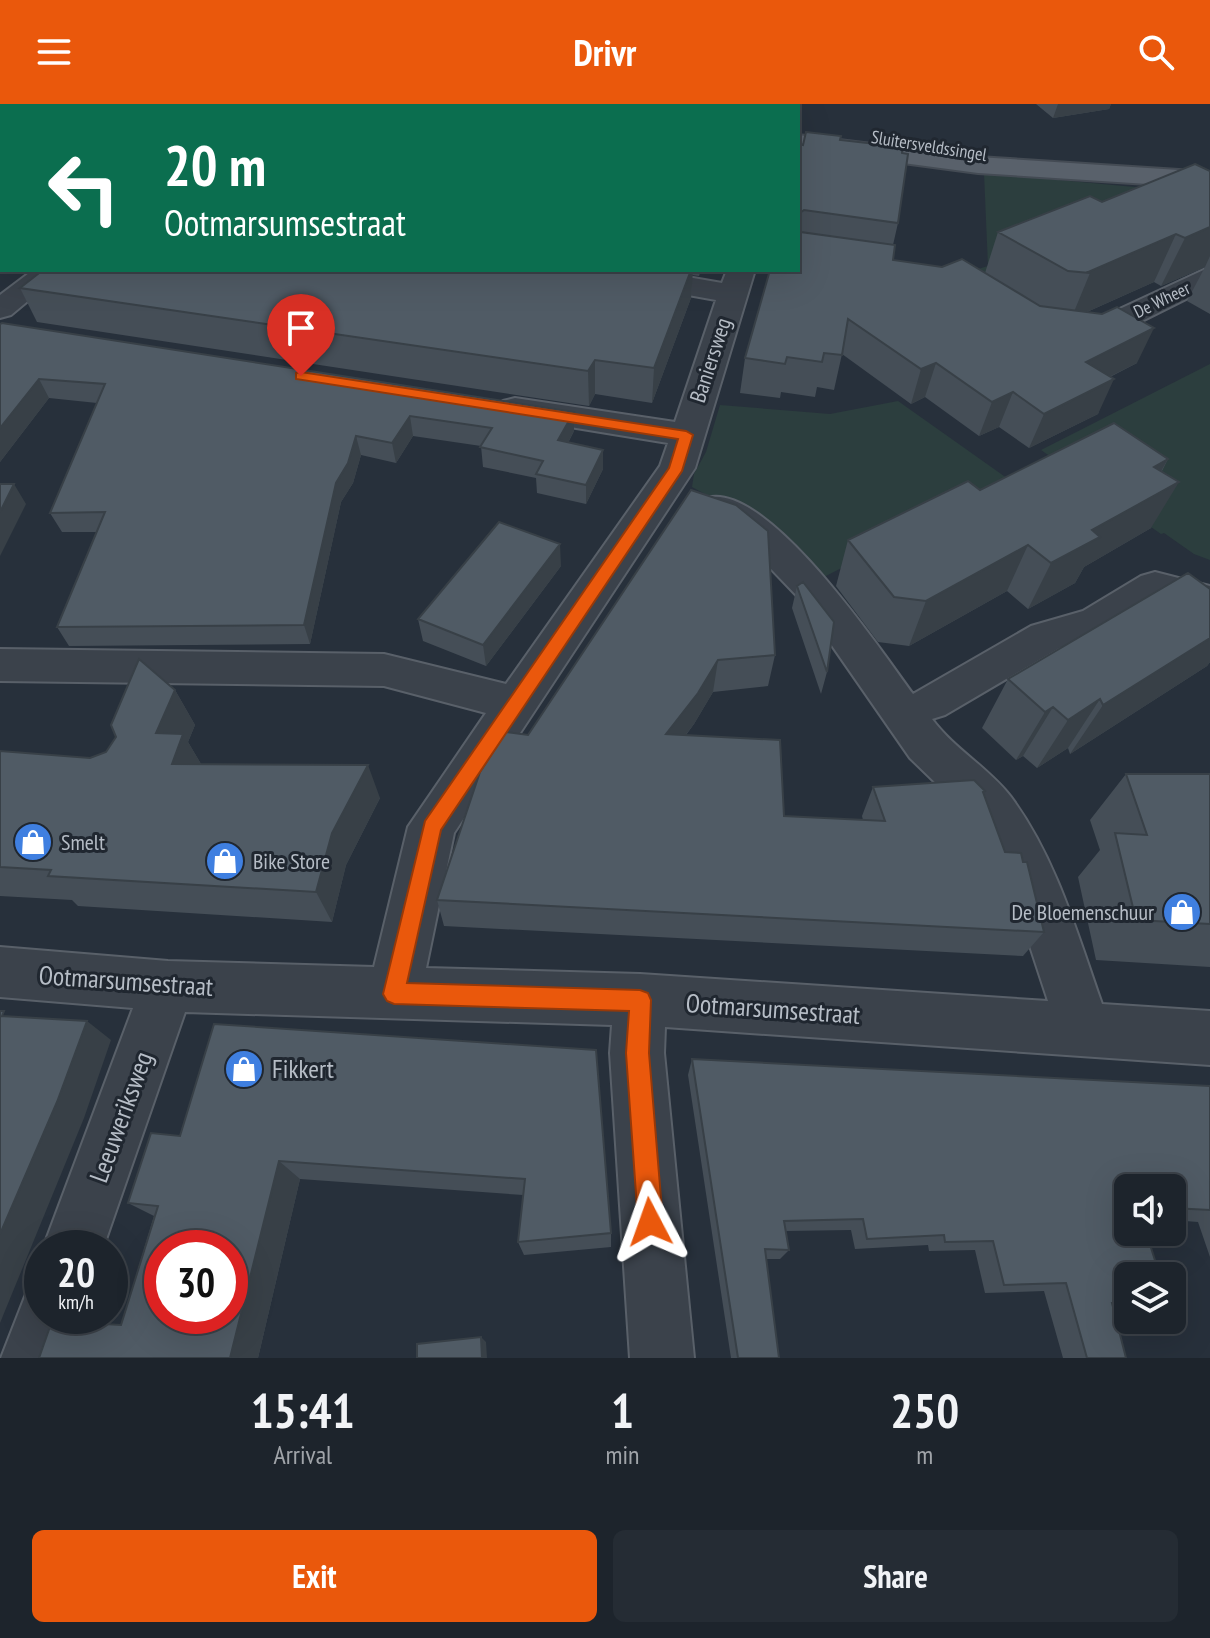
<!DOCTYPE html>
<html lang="en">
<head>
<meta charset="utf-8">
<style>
	:root { --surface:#1d242c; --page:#252c34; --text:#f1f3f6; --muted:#a0a4a9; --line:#3b4148; --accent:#ea580c }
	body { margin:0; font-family:"PT Sans Narrow",sans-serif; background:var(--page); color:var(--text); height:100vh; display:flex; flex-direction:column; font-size:30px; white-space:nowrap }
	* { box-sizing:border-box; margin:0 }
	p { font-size:26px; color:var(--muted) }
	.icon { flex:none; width:44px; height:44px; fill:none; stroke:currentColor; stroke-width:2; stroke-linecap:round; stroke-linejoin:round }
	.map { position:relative; height:1254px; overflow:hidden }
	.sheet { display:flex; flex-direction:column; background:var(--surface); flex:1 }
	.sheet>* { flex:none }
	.banner { position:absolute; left:0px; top:0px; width:800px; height:168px; box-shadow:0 8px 32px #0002,0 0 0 2px var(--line); background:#0b6e4f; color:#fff; overflow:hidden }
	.controls { position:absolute; left:1114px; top:1070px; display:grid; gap:16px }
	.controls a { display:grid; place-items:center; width:72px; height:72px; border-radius:12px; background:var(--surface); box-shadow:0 8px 32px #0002,0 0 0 2px var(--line); font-size:40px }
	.speed { position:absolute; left:24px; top:1126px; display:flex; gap:16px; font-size:40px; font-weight:700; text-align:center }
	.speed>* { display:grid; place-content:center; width:104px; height:104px; border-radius:50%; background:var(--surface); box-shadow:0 8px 32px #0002,0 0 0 2px var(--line); line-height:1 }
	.speed small { font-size:20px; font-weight:400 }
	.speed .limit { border:12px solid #d22; background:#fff; color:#111 }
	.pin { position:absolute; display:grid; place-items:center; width:68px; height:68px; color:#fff; margin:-82px -34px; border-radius:50% 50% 50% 0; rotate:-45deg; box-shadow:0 0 8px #0007 }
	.pin .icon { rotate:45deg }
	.me { position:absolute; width:88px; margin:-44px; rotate:356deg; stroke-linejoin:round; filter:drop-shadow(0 0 6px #0008) }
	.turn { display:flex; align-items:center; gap:28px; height:168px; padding:0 32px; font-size:36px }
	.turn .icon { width:104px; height:104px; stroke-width:2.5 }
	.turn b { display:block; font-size:56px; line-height:68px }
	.eta { display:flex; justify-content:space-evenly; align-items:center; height:136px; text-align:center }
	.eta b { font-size:48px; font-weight:700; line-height:56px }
	.primary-button { display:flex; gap:16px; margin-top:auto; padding:16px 32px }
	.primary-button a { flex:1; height:92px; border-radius:12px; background:var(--accent); color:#fff; font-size:32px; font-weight:700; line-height:92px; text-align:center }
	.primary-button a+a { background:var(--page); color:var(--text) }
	header { display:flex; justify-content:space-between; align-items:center; height:104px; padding:0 32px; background:var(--accent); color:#fff; font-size:36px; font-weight:700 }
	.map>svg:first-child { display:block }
	.green { fill:#2c3e3e }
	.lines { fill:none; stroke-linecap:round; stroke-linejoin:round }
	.minor-casing { stroke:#596069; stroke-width:4 }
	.major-casing { stroke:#444b54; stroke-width:4 }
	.minor { fill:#3b424b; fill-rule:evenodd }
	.major { fill:#59616b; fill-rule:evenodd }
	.wall { fill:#454e57 }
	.shaded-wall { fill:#384047 }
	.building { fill:#505b65; stroke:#384047; stroke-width:2; fill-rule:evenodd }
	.route { fill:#ea580c; stroke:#983908; stroke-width:2 }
	.labels { text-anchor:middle; stroke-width:6; stroke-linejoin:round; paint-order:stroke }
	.far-street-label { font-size:18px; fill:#b6bdc6; stroke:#202730 }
	.street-label { font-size:22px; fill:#b6bdc6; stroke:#202730 }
	.poi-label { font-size:22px; fill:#b6bdc6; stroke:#202730; text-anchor:start }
	.near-street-label { font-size:26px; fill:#b6bdc6; stroke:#202730 }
	.near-poi-label { font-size:26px; fill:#b6bdc6; stroke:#202730; text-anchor:start }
</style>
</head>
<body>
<header><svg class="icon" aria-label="menu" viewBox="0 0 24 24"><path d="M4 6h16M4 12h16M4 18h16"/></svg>Drivr<svg class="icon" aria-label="search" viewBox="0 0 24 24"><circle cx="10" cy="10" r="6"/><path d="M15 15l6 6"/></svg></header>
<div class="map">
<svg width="1210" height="1254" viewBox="0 0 1210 1254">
	<rect width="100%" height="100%" fill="#27303b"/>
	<path class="green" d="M984 69 1210 90 973 174 968 168 988 162Z
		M1210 260V456L1194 450 1164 429 1161 430 1041 346Z
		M898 297 1011 377 820 475 731 404 692 383 694 370 706 348 720 301 830 310Z"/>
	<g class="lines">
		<defs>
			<path id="minor" d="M631 0H655L630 2Z
				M1210 163V183L1098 239 1087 241 1065 238 1060 231 1065 224 1083 222Z
				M33 166H65L11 211 0 214V191Z
				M585 166H647L722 179 727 166H755L695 364 454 729 426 864 640 870 1048 897 1007 772 977 719 910 654 799 494 752 445 707 412 702 403 707 394C767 377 880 545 913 590L1031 522 1083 507 1141 472 1155 468 1210 482V512L1160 498 1110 529 1059 544 945 611 932 615C954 645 989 664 1011 693 1056 754 1077 829 1102 900L1210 907V961L665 923 664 949 694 1254H630L610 949 612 921 185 908 103 1144H43L133 904 0 893V843L168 857 374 863 408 723 486 609 384 582 0 577V545L384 550 506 580 660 362 668 339 515 314 503 311 498 304 503 297 515 294 675 318 716 196 599 175 589 172Z
				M42 1183V1212H80L65 1254H1L26 1190Z"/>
			<path id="major" d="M510 0H546L548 2H512Z
				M644 0H679L681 2H646Z
				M798 31 978 53 1210 68V84L978 69 798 45Z"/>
		</defs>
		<use href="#minor" class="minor-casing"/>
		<use href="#major" class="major-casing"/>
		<use href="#minor" class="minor"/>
		<use href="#major" class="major"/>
	</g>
	<path class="wall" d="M1036 0H1111L1109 5 1053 14Z
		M840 36 898 119 893 141V156L985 169 998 128 1210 67V210L1187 197 1205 163 1161 182 1154 178 1087 208 1137 259 1110 273 1098 310 1029 344 999 323 979 332 925 293 911 300 842 250 834 286 817 283 815 293 781 288 780 294 740 289 745 254 798 166 803 41Z
		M43 166H701L699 172 692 171 691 194 652 299 595 290 589 302 37 218 20 184Z
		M0 220 574 308V327L568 339 603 365 586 400 537 389 536 374 483 363 481 342 413 332 396 359 361 351 353 379 341 398 310 540 69 542 57 523 97 428H62L50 409 97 299 49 294 0 358Z
		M1168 355 1162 367 1151 424 1084 463 1075 479 1028 505 1007 487 909 542 878 538 836 482 848 436 980 386Z
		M691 386 775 551 768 582 713 588 694 620 686 631 784 712 863 716 862 712 873 683 983 690 1005 748 1023 758 1044 828 1023 852 444 822 437 796 528 631Z
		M561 462 486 562 423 537 418 515Z
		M797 482 827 568 821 590 792 504Z
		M1210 485V558L1207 562 1070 650 1068 644 1037 664 1023 652 1016 656 982 624 1008 575Z
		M175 586 195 621 188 638 201 660 380 694 346 761 332 818 78 802 72 796 0 792V647L90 654 106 648Z
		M1126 670H1210V863L1096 856 1078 773 1100 746 1090 716Z
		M596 946 611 1129V1143L524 1151 518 1138 523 1091 300 1075 258 1254H39L121 1221 154 1112 128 1099 180 1032Z
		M692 955 1210 982V1153L1198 1118 1172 1116V1084H1128V1204L1113 1205 1126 1254H1063L1044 1187 985 1189 975 1146 929 1147 928 1141 855 1145 851 1126 786 1127 789 1146 780 1155H766L779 1254H731L688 971Z"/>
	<path class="shaded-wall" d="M1058 0H1111L1109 5 1053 14Z
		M2 113V149L0 150V114Z
		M1210 123V152L1205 163 1161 182 1185 134Z
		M1176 130 1154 178 1071 215 1090 169 1088 168Z
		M691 166H693L691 194 652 299 654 264Z
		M1154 224 1137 259 1071 292 1086 258Z
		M595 256V290L589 302 588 267Z
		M936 259 925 293 911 300 921 265Z
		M39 275 49 294 0 358V324Z
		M1114 275 1098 310 1029 344 1044 310Z
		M1013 288 999 323 979 332 992 298Z
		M574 308V327L559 356 558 336Z
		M410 312 413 332 396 359 392 339Z
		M356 332 361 351 353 379 341 398 310 540 304 521 336 379Z
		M603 346V365L586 400V381Z
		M1168 355 1144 397 1179 378 1151 424 1084 463 1075 479 1028 505 1051 459 1092 426 1154 363Z
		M14 380 26 400 0 452V408Z
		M560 440 561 462 486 562 483 541Z
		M1028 441 1007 487 909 542 926 497Z
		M1210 534V558L1207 562 1070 650 1103 601Z
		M718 556 713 588 694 620 664 659 666 630Z
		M175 586 195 621 188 638 204 665 172 660 156 629Z
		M1100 595 1068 644 1037 664 1068 616Z
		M1053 603 1023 652 1016 656 1045 608Z
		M368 661 380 694 346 761 332 818 316 788 332 729Z
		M87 917 111 936 84 1014 0 1219V1130Z
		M279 1057 300 1075 258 1254H230Z
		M481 1233 486 1238 487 1254H482Z"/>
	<path class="building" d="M260 0H513L527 2H258Z
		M806 28 841 32 840 36 902 43V49L908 50 898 119 804 106 800 109 801 128 895 141 893 156 942 163 962 155 1040 202 1102 210 1117 203 1154 224 1086 258 1114 275 1044 310 1013 288 992 298 936 259 921 265 848 215 842 251 824 249 822 258 787 253 785 260 745 254 770 166H798V40L803 41Z
		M0 44 2 45V113L0 114Z
		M1195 60 1210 67V123L1185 134 1176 130 1088 168 1090 169 1068 167 998 128 1090 92 1102 98Z
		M43 166H691L654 264 595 256 588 267 20 184Z
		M2 219 574 308 558 336 603 346 586 381 536 370 543 357 480 343 492 324 410 312 392 339 356 332 348 359 336 379 304 521 57 523 105 408 50 409 105 280 39 275 0 324V220Z
		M1114 319 1168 355 1154 363 1179 378 1092 426 1100 433 1051 459 1028 441 926 497 894 493 848 436 968 377 980 386Z
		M0 380H14L0 408Z
		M691 386 736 401 768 427 775 551 718 556 698 589 666 630 780 636 784 712 885 717 873 683 974 676 985 687 983 688 1005 748 1021 749 1023 758H1027L1044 828 437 796 480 668 506 628 528 631Z
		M499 418 560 440 483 541 418 515Z
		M1188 469 1210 485V534L1103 601 1100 595 1068 616 1053 603 1045 608 1008 575Z
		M803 478 834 518 827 568 797 482Z
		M139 555 175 586 156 629 183 630 172 660 368 661 332 729 316 788 48 772 51 766 0 763V647L90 654 106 648 116 633 111 621Z
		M1126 670H1210V820L1136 816 1115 729 1147 731Z
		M0 907H4L2 912 87 917 57 998 0 1130Z
		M214 920 596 946 611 1129 518 1138 525 1075 279 1057 230 1254H39L52 1217 121 1221 158 1102 128 1099 151 1029 180 1032ZM162 1144H230V1212H162Z
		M692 955 1210 982V1106L1172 1104V1084H1128V1128H1146L1160 1172H1128V1199H1112L1126 1254H1087L1066 1179 1004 1181 993 1137 945 1138 944 1131 867 1135 863 1115 784 1117 789 1146 765 1145 779 1254H738Z
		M481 1233 482 1254H417V1240Z"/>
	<path class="route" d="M301 268 686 327 693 331 682 367 441 726 407 879 640 886 648 889 651 896 649 949 663 1118 659 1127 650 1131 641 1127 638 1118 626 949 629 907 394 900 387 897 383 890 425 717 669 364 678 335 296 275V269Z"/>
	<defs>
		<symbol id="shop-disc" viewBox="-11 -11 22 22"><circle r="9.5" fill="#3f7fe0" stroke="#202730"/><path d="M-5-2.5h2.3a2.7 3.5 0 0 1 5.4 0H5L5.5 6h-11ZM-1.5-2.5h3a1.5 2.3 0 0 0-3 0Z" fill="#fff"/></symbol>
	</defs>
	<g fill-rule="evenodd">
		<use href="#shop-disc" x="11" y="716" width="44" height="44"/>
		<use href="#shop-disc" x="203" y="735" width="44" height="44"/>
		<use href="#shop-disc" x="1160" y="786" width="44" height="44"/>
		<use href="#shop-disc" x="222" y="943" width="44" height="44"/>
	</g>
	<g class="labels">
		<g class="far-street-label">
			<text transform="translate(929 42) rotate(9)" y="6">Sluitersveldssingel</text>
			<text transform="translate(1162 196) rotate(-26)" y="6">De Wheer</text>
		</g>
		<g class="street-label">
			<text transform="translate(710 256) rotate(-72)" y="8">Baniersweg</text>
		</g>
		<g class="poi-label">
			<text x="61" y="746">Smelt</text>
			<text x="253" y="765">Bike Store</text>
			<text x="1154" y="816" text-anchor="end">De Bloemenschuur</text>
		</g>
		<g class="near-street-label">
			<text transform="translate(126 877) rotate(4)" y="9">Ootmarsumsestraat</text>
			<text transform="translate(773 905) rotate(4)" y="9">Ootmarsumsestraat</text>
			<text transform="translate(121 1013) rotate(-70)" y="9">Leeuweriksweg</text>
		</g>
		<g class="near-poi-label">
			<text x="272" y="974">Fikkert</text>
		</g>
	</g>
</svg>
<div class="controls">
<a><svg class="icon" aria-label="sound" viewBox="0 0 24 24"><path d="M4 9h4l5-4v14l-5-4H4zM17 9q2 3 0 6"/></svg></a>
<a><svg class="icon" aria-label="layers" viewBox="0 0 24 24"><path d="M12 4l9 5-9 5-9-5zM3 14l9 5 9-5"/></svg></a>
</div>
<div class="speed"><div>20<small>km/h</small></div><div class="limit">30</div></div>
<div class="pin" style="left:301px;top:272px;background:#d93025"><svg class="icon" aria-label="arrive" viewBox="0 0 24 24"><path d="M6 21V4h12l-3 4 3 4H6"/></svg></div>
<svg class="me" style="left:650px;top:1118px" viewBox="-20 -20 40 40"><path d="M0-17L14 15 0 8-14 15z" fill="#ea580c" stroke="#fff" stroke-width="4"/></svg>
<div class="banner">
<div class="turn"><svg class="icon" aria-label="left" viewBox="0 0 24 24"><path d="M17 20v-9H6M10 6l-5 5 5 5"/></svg><div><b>20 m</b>Ootmarsumsestraat</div></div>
</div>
</div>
<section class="sheet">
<div class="eta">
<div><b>15:41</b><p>Arrival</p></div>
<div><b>1</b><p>min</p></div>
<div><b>250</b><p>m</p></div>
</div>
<div class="primary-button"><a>Exit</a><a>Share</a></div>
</section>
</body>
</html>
